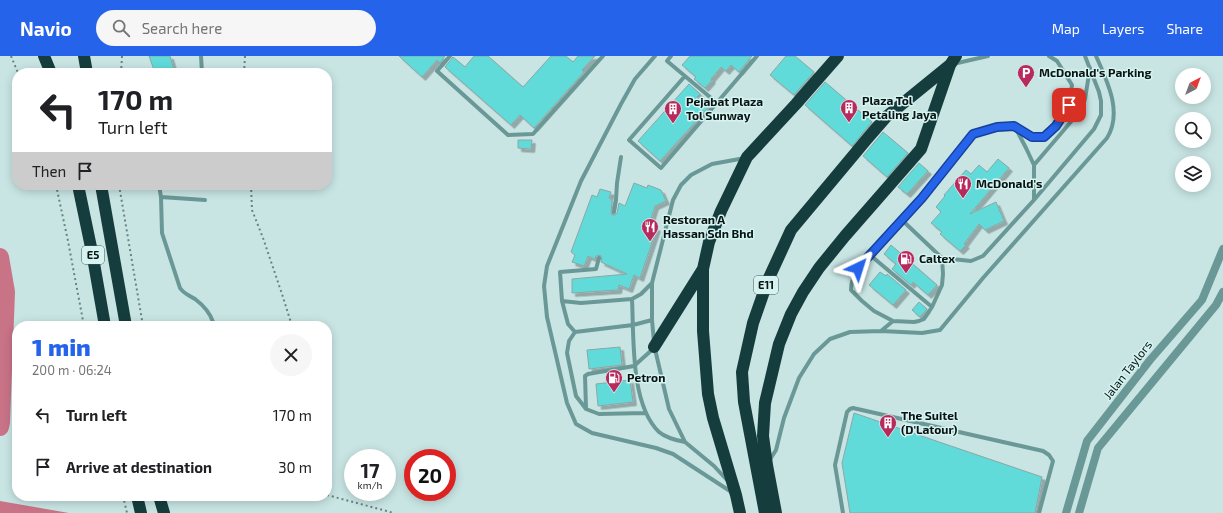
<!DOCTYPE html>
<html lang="en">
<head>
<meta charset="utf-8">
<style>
	:root { --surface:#fff; --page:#f6f6f6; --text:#202124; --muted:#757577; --accent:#2563eb }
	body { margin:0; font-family:"Exo 2",sans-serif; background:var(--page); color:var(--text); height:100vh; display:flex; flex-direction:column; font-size:15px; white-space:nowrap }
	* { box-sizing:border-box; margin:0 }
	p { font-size:13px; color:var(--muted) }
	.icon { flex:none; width:22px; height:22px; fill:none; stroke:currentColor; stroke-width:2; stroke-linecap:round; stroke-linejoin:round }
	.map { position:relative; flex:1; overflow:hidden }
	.drawer { position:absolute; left:12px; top:265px; width:320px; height:180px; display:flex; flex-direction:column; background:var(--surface); border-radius:16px; box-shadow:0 2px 10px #0003 }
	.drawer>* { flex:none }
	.hud { position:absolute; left:12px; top:12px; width:320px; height:122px; border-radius:16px; box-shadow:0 2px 10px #0003; background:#fff; color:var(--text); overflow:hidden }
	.needle { width:26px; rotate:41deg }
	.tools { position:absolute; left:1175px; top:12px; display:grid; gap:8px }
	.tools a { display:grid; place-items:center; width:36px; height:36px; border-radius:50%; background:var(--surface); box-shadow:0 2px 10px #0003; font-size:20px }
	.speed { position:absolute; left:344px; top:393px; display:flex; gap:8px; font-size:20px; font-weight:700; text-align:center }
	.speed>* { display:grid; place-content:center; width:52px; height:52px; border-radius:50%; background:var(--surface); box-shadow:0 2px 10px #0003; line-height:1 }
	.speed small { font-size:10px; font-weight:400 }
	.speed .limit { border:6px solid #d22; background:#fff; color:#111 }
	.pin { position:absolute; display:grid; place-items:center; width:34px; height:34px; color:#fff; margin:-17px; border-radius:8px; box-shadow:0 2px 6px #0006 }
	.me { position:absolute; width:44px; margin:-22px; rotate:41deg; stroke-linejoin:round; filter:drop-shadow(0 0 3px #0008) }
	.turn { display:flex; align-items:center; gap:14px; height:84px; padding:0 20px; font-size:18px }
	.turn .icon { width:52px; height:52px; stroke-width:2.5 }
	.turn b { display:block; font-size:28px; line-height:34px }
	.then { display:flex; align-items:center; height:38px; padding:0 20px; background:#0003; gap:8px; font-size:15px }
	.round { display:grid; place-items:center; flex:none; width:42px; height:42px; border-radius:21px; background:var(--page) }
	.summary { display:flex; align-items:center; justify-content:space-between; height:68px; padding:0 20px }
	h1 { font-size:24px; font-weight:800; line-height:30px; color:var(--accent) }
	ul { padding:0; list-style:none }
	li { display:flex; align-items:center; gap:12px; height:52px; padding:0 20px }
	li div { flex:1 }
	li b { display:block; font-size:15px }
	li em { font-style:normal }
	header { display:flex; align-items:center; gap:24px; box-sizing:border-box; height:56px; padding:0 20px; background:var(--accent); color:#fff }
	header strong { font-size:19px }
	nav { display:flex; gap:22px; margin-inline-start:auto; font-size:14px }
	.search { width:280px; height:36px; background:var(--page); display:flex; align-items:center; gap:10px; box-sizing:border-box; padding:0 14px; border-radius:22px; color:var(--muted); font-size:15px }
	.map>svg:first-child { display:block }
	.water { fill:#c97387 }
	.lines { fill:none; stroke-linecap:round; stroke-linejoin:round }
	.river { stroke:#c97387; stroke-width:18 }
	.building { fill:#60dbd9; stroke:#8ba7a6; filter:url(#shadow) }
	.path { stroke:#6c8180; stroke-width:2; stroke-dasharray:2 3; stroke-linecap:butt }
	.service { stroke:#6a9896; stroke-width:4 }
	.minor { stroke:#6a9896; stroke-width:8 }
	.motorway { stroke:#163d3d; stroke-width:12 }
	.route-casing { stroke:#184099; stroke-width:10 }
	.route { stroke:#2563eb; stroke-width:7 }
	.labels { text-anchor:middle; stroke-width:3; stroke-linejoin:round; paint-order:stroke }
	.shield { fill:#d5f3f1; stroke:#465655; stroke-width:1 }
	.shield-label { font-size:11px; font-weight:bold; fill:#081312 }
	.poi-label { font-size:12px; font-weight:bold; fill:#081312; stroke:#d5f3f1; text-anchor:start }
	.street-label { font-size:12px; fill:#081312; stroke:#d5f3f1 }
</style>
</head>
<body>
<header>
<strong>Navio</strong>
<div class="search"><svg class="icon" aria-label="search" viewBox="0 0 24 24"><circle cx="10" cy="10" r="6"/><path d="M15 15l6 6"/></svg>Search here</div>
<nav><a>Map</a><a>Layers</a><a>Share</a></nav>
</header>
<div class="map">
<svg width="1223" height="457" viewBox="0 0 1223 457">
	<defs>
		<filter id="shadow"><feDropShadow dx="3.5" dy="3.5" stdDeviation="0" flood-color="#0004"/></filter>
	</defs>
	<rect width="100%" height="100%" fill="#c8e5e4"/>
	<path class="water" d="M0 445 69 457H0Z"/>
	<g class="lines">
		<path class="river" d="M0 201 6 236 1 366 0 371"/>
	</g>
	<path class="building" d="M149 0H170L174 14 165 17H155Z
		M399 0H445L440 7 437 4 422 21Z
		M474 0H488L523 31 551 0H566L573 6 578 0H595L582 14 584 16 534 72 520 59 511 69 445 11 453 1 465 11Z
		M690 0H752L739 16 731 9 726 15 721 11 711 23 712 24 705 32 694 23 696 21 682 9Z
		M786 0H795L814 16 794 39 770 19Z
		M825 26 872 66 852 90 805 49Z
		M689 28 700 38 697 41 709 51 660 105 638 85Z
		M883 76 908 97 887 121 863 100Z
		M518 84H532L531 93 518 92Z
		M998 103 1009 112 970 158 996 146 1004 165 985 174 979 168 964 188 966 189 960 195 940 178 942 176 931 167 941 156 936 151 945 140 944 139 966 114 971 118 979 109 987 116Z
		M919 107 928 115 907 138 898 131Z
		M634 127 647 132 648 129 661 134 666 145 655 150 649 169 657 172 640 222 634 219 629 233 619 229 618 234 572 237V223L627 218 601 206 602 202 600 199 596 200 595 203 588 200 584 210 572 206 575 199 571 196 592 139 597 141 600 133 611 136 609 142 612 144 611 157 612 159H615L617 157 619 147 625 150Z
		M891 189 937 229 928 239 913 226 911 229 892 213 896 208 884 198Z
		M880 216 886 220 887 218 906 234 893 249 869 229Z
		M919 246 927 253 920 261 912 254Z
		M620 291 622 309 589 313 587 294Z
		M630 324 633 346 598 350 596 328Z
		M854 357 1042 421 1035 457H850L842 407Z"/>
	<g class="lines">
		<path class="path" d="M11 0 18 17
			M121 17 122 0
			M244 17 245 0
			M56 129 68 185 84 270
			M119 129 143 270
			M251 129 252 154 263 182 282 238 292 270
			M327 439 394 457
			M123 440 127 457"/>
		<path class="service" d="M201 0 202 17
			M450 0 437 15 508 79 533 78 603 0
			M655 0 635 23 621 48 581 125 547 210 544 230 547 261 567 347 576 368 592 377 656 392 673 398 733 437
			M671 0 667 5 717 47
			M1049 0 1057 5 1072 29 1069 49 1056 70 1044 81H1032L1014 70 997 71 973 78 922 142 903 165 942 202 971 205 983 200 1034 144 1094 73 1101 59V45L1099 36 1085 0
			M953 8 988 0
			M685 20 629 84 661 112 757 0
			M1015 71 1026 92 1034 109V143
			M1034 109 1081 54 1085 43 1090 12
			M159 129 161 141 205 144
			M161 141 162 177 180 232C184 238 189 239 195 243 203 249 210 257 213 266
			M614 156 616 144 617 127 621 101
			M903 165 870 199 932 251 942 229 943 218 942 202
			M870 199C861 210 851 219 851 234L862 245 874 255 893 265 914 266 919 265 924 263 932 251
			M652 227 641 238 632 243 581 247 562 245 568 268 575 276 633 269 652 264
			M632 243C634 281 630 348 659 376 666 382 676 384 685 386
			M562 245 560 216 596 213 599 202
			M881 275 893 265
			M575 276 569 285 567 297 576 340 586 353 599 358 645 357
			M654 286 652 264V227L673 144 681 129 691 119 712 108 745 102
			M655 293 669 353 685 386 714 410 727 424
			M586 352 585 320 588 318 634 310 654 292
			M769 405 776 394 784 362 799 322 814 298 830 283 850 276 881 275 922 277 940 274 983 222 1107 82C1123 56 1107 25 1096 0
			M843 457 835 409 847 356 850 353 853 352 1043 395 1049 399 1053 405 1039 457"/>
		<path class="minor" d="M1066 457 1087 385 1150 304 1202 244 1223 193
			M1079 457 1098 392 1216 249 1223 236"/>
		<path class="motorway" d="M44 0 51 17
			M84 0 87 17
			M78 129 92 196 105 270
			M101 129 126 270
			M654 291 703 213
			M137 440 141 457
			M159 440 164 457
			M740 457 736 439 713 362 708 338 703 275V213L709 186 721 155 747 101 796 48 838 0
			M765 457 744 346 742 316 753 267 768 224 791 174 867 83 886 61 950 9
			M776 457 767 409 763 380 765 347 779 288 791 258 803 236 819 212 845 180 921 93 950 9 956 0"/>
	</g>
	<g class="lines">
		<defs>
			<path id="route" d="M858 212 922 142 973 78 997 71 1014 70 1032 81H1044L1056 70 1069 49"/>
		</defs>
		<use href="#route" class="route-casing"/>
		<use href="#route" class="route"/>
	</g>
	<defs>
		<symbol id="parking-pin" viewBox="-11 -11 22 30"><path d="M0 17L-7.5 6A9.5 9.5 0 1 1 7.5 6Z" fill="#b82a5c" stroke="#d5f3f1"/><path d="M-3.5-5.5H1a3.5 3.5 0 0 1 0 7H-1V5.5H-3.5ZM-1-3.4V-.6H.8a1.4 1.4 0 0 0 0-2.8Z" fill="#fff"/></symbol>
		<symbol id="building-pin" viewBox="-11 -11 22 30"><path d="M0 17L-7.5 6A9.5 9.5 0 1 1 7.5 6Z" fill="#b82a5c" stroke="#d5f3f1"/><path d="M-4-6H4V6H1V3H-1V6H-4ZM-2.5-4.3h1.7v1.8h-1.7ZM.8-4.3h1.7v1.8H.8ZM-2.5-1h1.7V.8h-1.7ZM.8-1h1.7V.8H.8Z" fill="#fff"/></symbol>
		<symbol id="restaurant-pin" viewBox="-11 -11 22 30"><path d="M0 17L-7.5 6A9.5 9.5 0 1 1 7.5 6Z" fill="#b82a5c" stroke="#d5f3f1"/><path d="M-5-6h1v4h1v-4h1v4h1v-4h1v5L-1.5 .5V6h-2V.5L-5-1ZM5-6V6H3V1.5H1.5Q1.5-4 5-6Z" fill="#fff"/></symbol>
		<symbol id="fuel-pin" viewBox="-11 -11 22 30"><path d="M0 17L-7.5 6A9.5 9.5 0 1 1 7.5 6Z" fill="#b82a5c" stroke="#d5f3f1"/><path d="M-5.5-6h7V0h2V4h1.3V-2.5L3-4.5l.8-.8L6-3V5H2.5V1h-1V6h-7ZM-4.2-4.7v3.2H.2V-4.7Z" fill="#fff"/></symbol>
	</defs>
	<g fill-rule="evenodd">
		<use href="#parking-pin" x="1016" y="7" width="20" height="27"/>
		<use href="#building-pin" x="839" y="42" width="20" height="27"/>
		<use href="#building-pin" x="663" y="43" width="20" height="27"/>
		<use href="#restaurant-pin" x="953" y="118" width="20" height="27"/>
		<use href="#restaurant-pin" x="640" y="161" width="20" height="27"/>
		<use href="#fuel-pin" x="896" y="193" width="20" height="27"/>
		<use href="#fuel-pin" x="604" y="312" width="20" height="27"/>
		<use href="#building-pin" x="878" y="357" width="20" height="27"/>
	</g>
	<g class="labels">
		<g class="shield">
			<rect x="82" y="190" width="22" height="18" rx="3"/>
			<rect x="754" y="220" width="24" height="18" rx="3"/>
		</g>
		<g class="shield-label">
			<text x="93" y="203">E5</text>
			<text x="766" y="233">E11</text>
		</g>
		<g class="poi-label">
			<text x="1039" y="21">McDonald's Parking</text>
			<text x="862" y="49">Plaza Tol<tspan x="862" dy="14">Petaling Jaya</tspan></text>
			<text x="686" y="50">Pejabat Plaza<tspan x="686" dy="14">Tol Sunway</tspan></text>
			<text x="976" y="132">McDonald's</text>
			<text x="663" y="168">Restoran A<tspan x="663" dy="14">Hassan Sdn Bhd</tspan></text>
			<text x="919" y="207">Caltex</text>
			<text x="627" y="326">Petron</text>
			<text x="901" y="364">The Suitel<tspan x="901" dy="14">(D'Latour)</tspan></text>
		</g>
		<g class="street-label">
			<text transform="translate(1128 314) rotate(-52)" y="4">Jalan Taylors</text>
		</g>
	</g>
</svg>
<div class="tools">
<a><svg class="needle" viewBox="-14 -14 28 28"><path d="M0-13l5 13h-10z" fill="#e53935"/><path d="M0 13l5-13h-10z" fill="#757577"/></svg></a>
<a><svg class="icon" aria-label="search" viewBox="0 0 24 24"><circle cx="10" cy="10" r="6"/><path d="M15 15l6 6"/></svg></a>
<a><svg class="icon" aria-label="layers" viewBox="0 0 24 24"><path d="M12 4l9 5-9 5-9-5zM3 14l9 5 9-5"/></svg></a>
</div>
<div class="speed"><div>17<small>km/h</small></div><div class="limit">20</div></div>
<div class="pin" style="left:1069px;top:49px;background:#d93025"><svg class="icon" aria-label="arrive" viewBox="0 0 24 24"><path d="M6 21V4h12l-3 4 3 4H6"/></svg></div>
<svg class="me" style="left:858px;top:212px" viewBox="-20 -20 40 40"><path d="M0-17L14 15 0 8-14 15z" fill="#2563eb" stroke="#fff" stroke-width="4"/></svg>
<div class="hud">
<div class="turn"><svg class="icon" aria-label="left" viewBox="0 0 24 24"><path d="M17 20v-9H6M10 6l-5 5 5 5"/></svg><div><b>170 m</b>Turn left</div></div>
<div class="then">Then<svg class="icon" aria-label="arrive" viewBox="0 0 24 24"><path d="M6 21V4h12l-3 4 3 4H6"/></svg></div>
</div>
<section class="drawer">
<div class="summary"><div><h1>1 min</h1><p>200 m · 06:24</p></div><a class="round"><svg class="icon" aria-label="close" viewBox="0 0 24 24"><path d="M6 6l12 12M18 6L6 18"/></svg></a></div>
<ul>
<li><svg class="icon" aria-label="left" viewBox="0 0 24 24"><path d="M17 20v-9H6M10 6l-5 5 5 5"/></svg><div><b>Turn left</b></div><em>170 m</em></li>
<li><svg class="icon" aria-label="arrive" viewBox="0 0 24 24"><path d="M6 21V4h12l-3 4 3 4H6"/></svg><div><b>Arrive at destination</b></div><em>30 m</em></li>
</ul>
</section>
</div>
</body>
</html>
